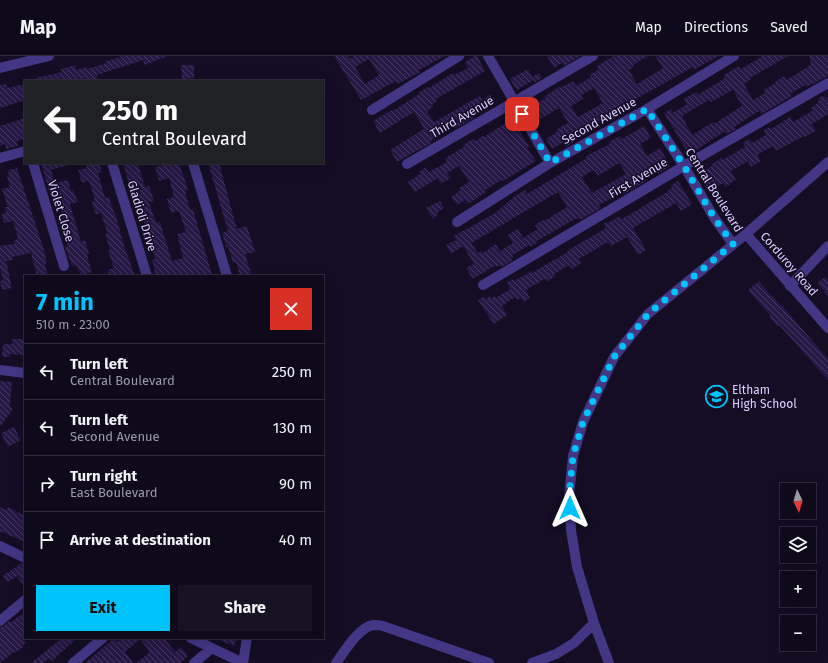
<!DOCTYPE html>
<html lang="en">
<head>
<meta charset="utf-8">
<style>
	:root { --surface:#0f0a1b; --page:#181324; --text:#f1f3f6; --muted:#9b9aa3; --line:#2f2b3a; --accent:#00c3fb }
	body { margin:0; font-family:"Fira Sans",sans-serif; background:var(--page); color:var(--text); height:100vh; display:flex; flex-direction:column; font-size:15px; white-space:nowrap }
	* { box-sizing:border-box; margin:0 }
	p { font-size:13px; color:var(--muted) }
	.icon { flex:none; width:22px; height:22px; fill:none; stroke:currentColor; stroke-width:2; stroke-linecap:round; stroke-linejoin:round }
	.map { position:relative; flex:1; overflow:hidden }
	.drawer { position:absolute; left:24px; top:219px; width:300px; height:364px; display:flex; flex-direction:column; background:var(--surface); border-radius:0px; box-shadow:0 4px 16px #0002,0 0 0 1px var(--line) }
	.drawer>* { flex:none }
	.guide { position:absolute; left:24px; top:24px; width:300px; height:84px; border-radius:0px; box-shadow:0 4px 16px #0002,0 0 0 1px var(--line); background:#202124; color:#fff; overflow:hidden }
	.needle { width:26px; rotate:175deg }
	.buttons { position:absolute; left:780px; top:427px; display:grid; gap:8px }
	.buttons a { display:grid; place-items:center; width:36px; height:36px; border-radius:0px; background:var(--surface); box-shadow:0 4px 16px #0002,0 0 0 1px var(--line); font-size:20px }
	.pin { position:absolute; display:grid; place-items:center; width:34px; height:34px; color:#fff; margin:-17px; border-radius:8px; box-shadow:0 2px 6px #0006 }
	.me { position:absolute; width:44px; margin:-22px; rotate:0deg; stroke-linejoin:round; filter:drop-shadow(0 0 3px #0008) }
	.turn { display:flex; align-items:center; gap:14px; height:84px; padding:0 12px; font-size:18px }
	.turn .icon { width:52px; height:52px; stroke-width:2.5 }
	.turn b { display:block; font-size:28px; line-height:34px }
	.round { display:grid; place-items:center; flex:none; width:42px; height:42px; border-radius:0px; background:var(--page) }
	.head { display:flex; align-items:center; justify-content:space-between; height:68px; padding:0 12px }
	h1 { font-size:24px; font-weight:700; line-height:30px; color:var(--accent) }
	.primary-button { display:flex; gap:8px; margin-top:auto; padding:8px 12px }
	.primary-button a { flex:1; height:46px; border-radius:0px; background:var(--accent); color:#111; font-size:16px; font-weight:700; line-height:46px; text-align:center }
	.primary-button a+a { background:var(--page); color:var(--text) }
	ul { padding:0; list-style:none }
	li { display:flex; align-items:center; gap:12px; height:56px; padding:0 12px; border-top:1px solid var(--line) }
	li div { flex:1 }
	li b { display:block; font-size:15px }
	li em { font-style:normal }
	header { display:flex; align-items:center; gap:24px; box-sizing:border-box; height:56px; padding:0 20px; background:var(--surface); border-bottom:1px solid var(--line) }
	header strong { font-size:19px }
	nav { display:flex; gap:22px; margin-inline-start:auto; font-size:14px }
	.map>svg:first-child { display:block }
	.building { fill:url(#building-back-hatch); fill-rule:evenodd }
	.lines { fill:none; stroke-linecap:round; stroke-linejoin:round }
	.minor { stroke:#433685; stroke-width:10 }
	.route { stroke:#00c3fb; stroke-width:7; stroke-dasharray:0 12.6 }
	.labels { text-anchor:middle; stroke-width:3; stroke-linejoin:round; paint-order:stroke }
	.street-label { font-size:12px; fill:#dbd0ff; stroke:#140d24 }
	.poi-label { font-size:12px; fill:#dbd0ff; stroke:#140d24; text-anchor:start }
</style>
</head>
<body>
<header>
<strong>Map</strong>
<nav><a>Map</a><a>Directions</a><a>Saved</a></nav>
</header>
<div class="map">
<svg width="828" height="607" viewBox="0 0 828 607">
	<defs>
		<pattern id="building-back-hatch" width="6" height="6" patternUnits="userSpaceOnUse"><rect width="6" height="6" fill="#271846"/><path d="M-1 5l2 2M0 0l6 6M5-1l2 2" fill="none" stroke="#463962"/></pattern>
	</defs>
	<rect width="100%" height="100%" fill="#140d24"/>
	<path class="building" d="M120 0H167L145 9 143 4 97 19 99 25H83L82 23 75 25H36L35 22 62 16 61 13 75 9 76 14 87 11V13L107 7 106 5 121 1Z
		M334 0H348L350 3 354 0H445L419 14 420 16 398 28 396 25 361 44ZM369 3 379 19 365 28 355 11Z
		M475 0H477L485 15 436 43 437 45 432 49 433 51 427 55 434 66 480 40 482 44 490 39 494 46 474 60 475 61 472 63 456 72 454 70 430 85 431 87 397 106 390 94 424 73 423 71 414 56 380 77 373 65 392 54 393 55 419 38 418 37 428 31 429 32 453 17 454 19 468 12 465 6Z
		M547 0H580L564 10 562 7 554 12Z
		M614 0H648L633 9 634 11 629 14 637 28 663 12 655 0H718L694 14 693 11 636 43 621 53 623 55 612 62 610 59 594 68 585 75 586 78 566 91 563 86 552 93 546 83 557 76 556 74 568 67 559 52 535 66 529 55V52L546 42 545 40 559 31 560 32 573 25 576 30 591 21 590 19 599 13 597 10ZM594 32 603 47 578 61 571 50 583 43 581 39Z
		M763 0H788L750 22 751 23 744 28 753 44 765 37 764 34 776 27 775 26 784 20 786 24 811 9 809 0H828V20L806 31 805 29 790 38 792 40 761 58 759 55 734 71 736 73 726 78 725 75 695 95 694 93 688 97 664 57 671 53 673 57 687 48 684 43 696 36 698 39 725 22 724 19 739 10 741 13ZM733 34 742 50 714 68 713 66 692 79 682 60 709 44 711 46Z
		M181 9H194V22L182 23Z
		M528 13 534 24 517 34 510 23Z
		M539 17 542 22 535 26 532 21Z
		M6 28 7 32 25 28V44L0 52V29Z
		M822 40 828 42V58L812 68 816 75 805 81 804 80 776 95 773 90 757 99 761 105 751 111 748 105 731 115 736 124 725 131 723 127 710 135 699 118 712 110V108L721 102 722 104 745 91 743 87 749 83 752 87 766 79 764 74 769 71 771 73 790 61 793 66 812 55 811 52 818 47 819 42Z
		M25 62V83L17 85 18 90 6 93 5 88 0 90V70Z
		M512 63 529 90 527 92 536 105 503 125 502 124 485 134 486 136 468 148 465 144 457 149 451 141 460 135 459 132 469 126 459 110 447 117 451 122 441 128 438 122 415 136 408 126 420 118 419 116 426 111 429 116 447 106 445 102 464 91 463 89 473 83 475 85 483 80 484 81Z
		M644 70 651 82 640 88 647 100 660 92 670 110 658 118 657 116 644 123 646 125 624 138 623 136 599 149 601 152 580 164 578 162 575 163 537 185 538 186 530 191 529 189 513 199 512 205 501 211 500 209 497 211 496 209 473 223 466 212 474 208 463 190 451 198 446 189 456 184 454 180 494 158 515 140 525 134 527 138 587 102 586 100 610 88 609 86 620 80 622 83ZM619 107 626 118 592 137 582 121 594 114 598 120ZM558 136 567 151 544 165 543 164 535 169 538 173 523 182 518 173 508 179 513 187 500 195 496 188 483 197 482 195 478 197 471 187Z
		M41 107H67L68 109 51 114 55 127 68 124 71 135 73 134 78 146 70 148 81 186 85 184 89 198 87 199 92 216 81 219 76 209 72 210 65 191 68 190 63 173 65 172 60 152H59L57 146 54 147 51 136H49Z
		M85 107H99L102 116 98 117 105 142 109 141 114 157H115L124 190 135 220H109L108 214 114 212 108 195 110 194 105 178 107 177 101 157 96 159 92 146 95 145 89 125 82 127 78 114 87 112Z
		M123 107H138L145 131 149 130 154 145 149 146 156 167 160 166 172 205 183 202 177 178 186 176 179 155 171 157 167 143 174 141 169 122 159 125 155 111 169 107H179L188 133 185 134 190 154 193 153 212 219 207 220H156L152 204 155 203 149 183 144 184 141 171 145 170 139 149 135 150Z
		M208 107H219L237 173 247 170 255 196 245 198 252 220H240L236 206 233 207 228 191H226L222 177 228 175Z
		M17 112 44 194 47 207 45 208 48 220H37L31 197 12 201 13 204 6 205 12 232 2 234 0 225 3 224 0 212V190L14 188V184L18 183 13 165 4 167 2 158 6 157 5 151H8L2 133 10 131 7 120 9 119 8 114Z
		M678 125 692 148 681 155 676 147 633 172 646 194 638 199 627 181 611 190 608 186 579 203 582 207 572 213 569 209 554 218 555 220 548 225 547 223 543 224 526 234 530 242 524 246 521 242 517 244 515 241 502 250 507 259 494 268 478 244 484 240 486 243 490 240 491 243 495 240 496 242 510 233 507 226 513 223 514 225 532 215V217L555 203H556L568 196 567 195 606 172 603 167H608L619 160 621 163 627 160 669 135 668 134 672 132 671 129Z
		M440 145 444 152 437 157 438 159 433 163 426 152Z
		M825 221 828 224V240L817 227Z
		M759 225 771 240 772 239 781 250 782 249 791 260 828 303V324L779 269 778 271 769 260 770 259 748 234Z
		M12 283H25V299L10 298V301H2L3 288H12Z
		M0 325 12 326 10 350 13 353 0 371Z
		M14 371 21 384 8 391 1 377Z
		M0 451 6 454 8 451 25 460V486L0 475Z
		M21 507 25 511V532L17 520 8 526 3 520Z
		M25 556V579L22 581 26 587 22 590 23 591 15 597 14 596 0 607V572L10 565 11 566Z
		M62 582H77L52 605 49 602 43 607H31Z
		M114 582 117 586 121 582H164L175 596 181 591 188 600 180 607H136L149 597 148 596 149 595 140 583 125 596 133 607H85Z
		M215 582H237L234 590Z"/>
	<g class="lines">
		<path class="minor" d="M488 0 550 107
			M0 12 49 0
			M647 53 684 110 715 163 733 188
			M372 54 459 0
			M0 102 25 95
			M33 107 64 210
			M112 107 147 220
			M193 107 227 220
			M407 108 593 0
			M457 166 550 107 647 53 734 0
			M746 178 828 272
			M483 229 684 110 828 27
			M790 230 828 190
			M0 314 25 317
			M0 490 25 502
			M0 565 25 544
			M191 582 243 607
			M73 607 103 582
			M194 607 212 592
			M243 607 247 582
			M336 607C345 595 358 572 373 569 376 569 380 569 383 570L489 607
			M532 607 556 598 574 587 594 567
			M609 607 594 567 577 511 571 474 569 441 573 400 583 366 614 301 648 258 746 178 828 106"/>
	</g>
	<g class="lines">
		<path class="route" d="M522 58 550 107 647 53 684 110 715 163 733 188 648 258 614 301 583 366 573 400 569 441 570 452"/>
	</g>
	<defs>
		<symbol id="school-ring" viewBox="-11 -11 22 22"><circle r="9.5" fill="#140d24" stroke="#00c3fb" stroke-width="1.5"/><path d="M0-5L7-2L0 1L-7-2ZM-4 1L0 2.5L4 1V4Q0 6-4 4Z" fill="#00c3fb"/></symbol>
	</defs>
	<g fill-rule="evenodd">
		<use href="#school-ring" x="704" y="328" width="25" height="25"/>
	</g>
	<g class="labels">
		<g class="street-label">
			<text transform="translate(462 61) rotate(-30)" y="4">Third Avenue</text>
			<text transform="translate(599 65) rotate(-29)" y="4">Second Avenue</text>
			<text transform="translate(638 122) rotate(-31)" y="4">First Avenue</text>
			<text transform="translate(714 134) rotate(58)" y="4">Central Boulevard</text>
			<text transform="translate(61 155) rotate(73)" y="4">Violet Close</text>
			<text transform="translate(142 160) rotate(73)" y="4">Gladioli Drive</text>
			<text transform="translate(789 208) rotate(49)" y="4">Corduroy Road</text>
		</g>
		<g class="poi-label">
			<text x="732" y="338">Eltham<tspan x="732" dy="14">High School</tspan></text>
		</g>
	</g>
</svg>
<div class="buttons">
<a><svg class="needle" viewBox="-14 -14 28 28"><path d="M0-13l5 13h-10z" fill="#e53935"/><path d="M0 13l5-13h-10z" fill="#9b9aa3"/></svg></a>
<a><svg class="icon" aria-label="layers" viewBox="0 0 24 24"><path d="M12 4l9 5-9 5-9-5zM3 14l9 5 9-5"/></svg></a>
<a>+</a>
<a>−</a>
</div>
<div class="pin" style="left:522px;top:58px;background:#d93025"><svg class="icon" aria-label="arrive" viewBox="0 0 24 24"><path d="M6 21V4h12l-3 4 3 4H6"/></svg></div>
<svg class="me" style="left:570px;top:452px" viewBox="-20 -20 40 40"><path d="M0-17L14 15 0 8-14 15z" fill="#00c3fb" stroke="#fff" stroke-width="4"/></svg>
<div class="guide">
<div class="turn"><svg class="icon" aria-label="left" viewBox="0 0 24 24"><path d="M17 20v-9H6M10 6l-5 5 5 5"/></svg><div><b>250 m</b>Central Boulevard</div></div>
</div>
<section class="drawer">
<div class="head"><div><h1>7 min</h1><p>510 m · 23:00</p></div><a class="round" style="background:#d93025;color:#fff"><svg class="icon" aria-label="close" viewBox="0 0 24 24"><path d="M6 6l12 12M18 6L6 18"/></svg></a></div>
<ul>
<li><svg class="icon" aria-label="left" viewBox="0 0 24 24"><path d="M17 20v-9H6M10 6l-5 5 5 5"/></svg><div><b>Turn left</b><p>Central Boulevard</p></div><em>250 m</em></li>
<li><svg class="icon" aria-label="left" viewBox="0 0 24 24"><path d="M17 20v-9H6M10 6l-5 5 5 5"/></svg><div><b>Turn left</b><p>Second Avenue</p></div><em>130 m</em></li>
<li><svg class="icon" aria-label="right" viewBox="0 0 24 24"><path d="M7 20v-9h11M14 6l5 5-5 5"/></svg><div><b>Turn right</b><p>East Boulevard</p></div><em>90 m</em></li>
<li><svg class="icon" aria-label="arrive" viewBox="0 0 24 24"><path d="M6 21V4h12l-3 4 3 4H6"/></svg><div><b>Arrive at destination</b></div><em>40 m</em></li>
</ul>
<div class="primary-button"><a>Exit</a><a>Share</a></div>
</section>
</div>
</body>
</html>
